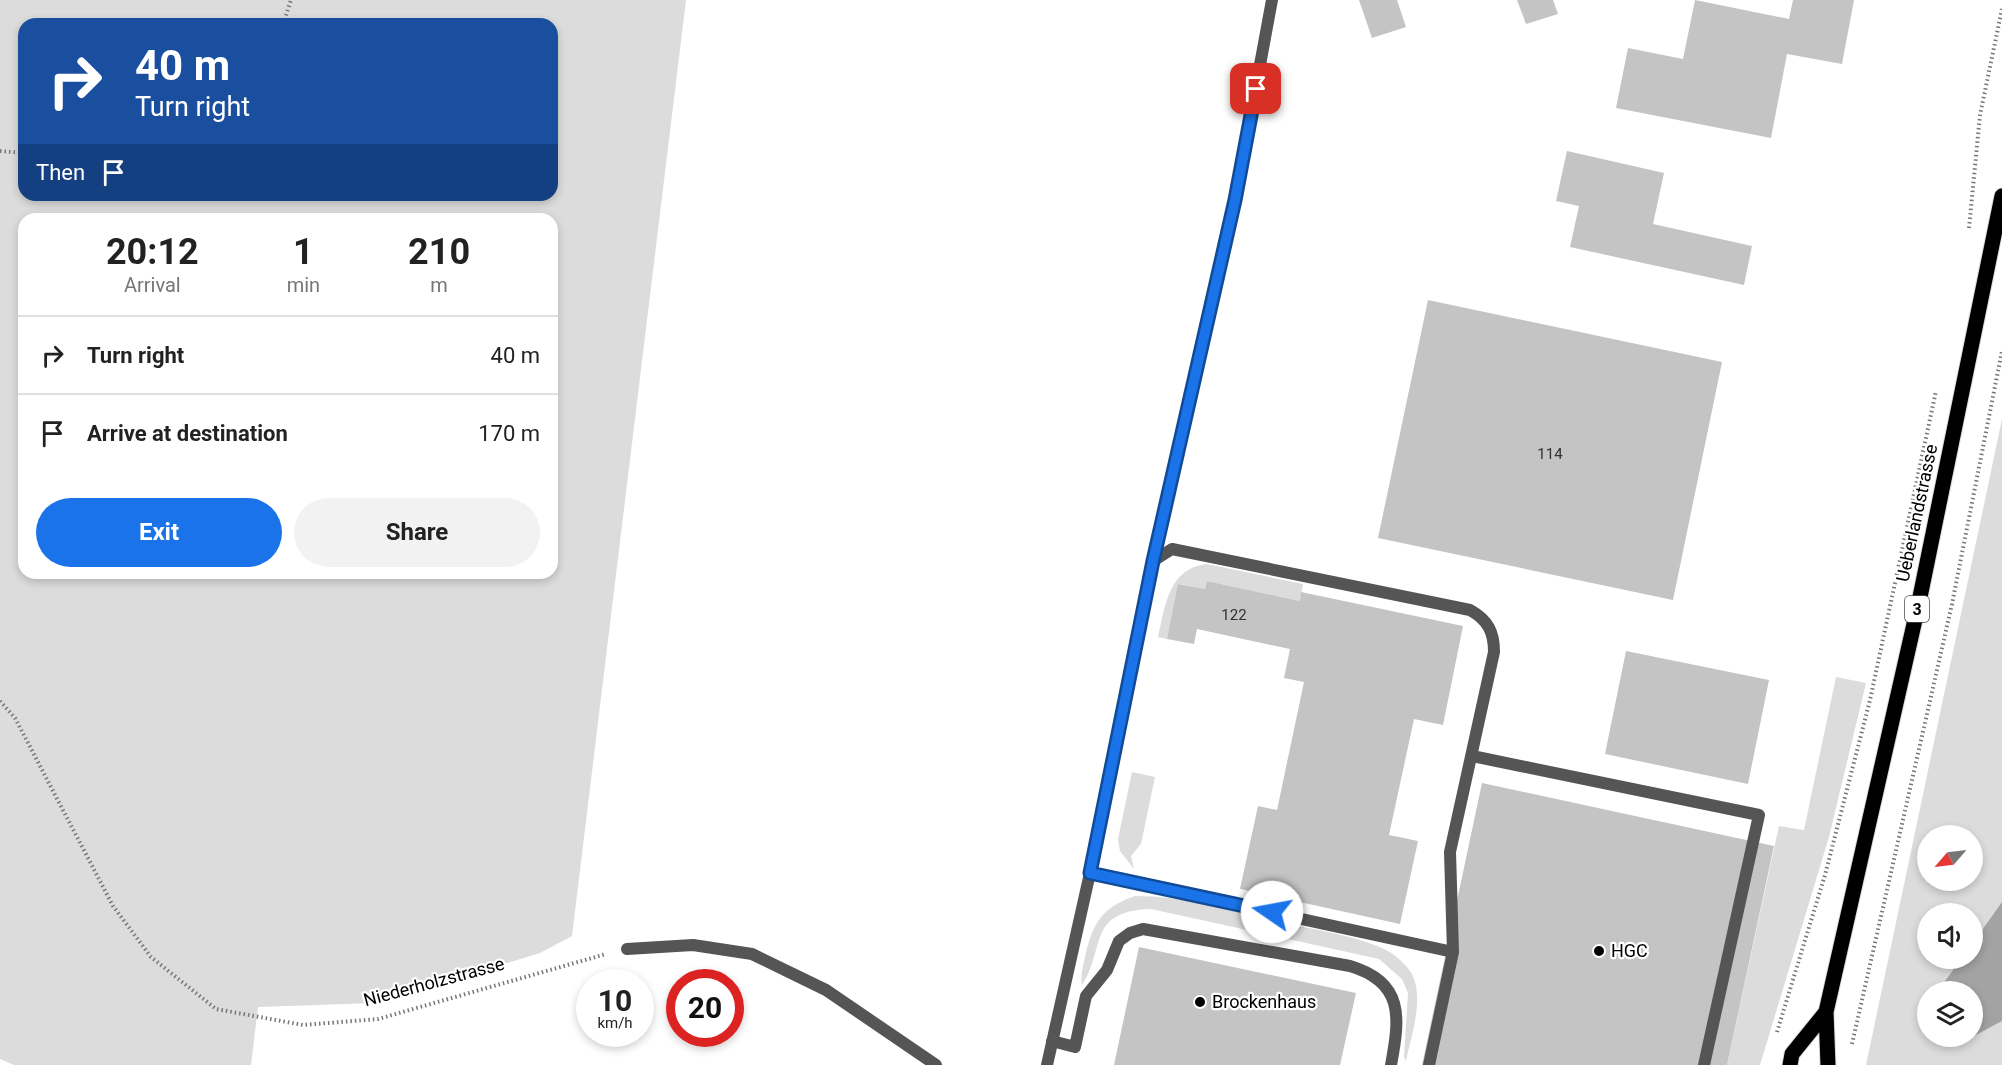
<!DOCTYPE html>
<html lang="en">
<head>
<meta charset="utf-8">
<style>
	:root { --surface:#fff; --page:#f2f2f2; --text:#222; --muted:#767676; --line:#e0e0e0; --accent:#1a73e8 }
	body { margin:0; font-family:Roboto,sans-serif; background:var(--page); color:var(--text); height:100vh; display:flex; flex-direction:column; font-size:22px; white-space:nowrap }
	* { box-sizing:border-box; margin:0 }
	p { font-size:20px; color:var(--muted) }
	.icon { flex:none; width:33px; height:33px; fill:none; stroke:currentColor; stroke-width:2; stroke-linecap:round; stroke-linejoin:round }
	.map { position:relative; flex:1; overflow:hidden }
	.drawer { position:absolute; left:18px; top:213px; width:540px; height:366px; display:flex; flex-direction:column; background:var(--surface); border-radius:18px; box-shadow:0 3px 9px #0003 }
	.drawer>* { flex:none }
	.guide { position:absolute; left:18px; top:18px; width:540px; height:183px; border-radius:18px; box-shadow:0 3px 9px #0003; background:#1a4fa0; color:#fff; overflow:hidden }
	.needle { width:39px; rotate:242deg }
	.tools { position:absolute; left:1917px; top:825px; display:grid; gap:12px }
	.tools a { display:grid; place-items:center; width:66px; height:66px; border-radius:50%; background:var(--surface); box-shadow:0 3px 9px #0003; font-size:30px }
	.speed { position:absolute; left:576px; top:969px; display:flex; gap:12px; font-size:30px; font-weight:700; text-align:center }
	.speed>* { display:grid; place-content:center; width:78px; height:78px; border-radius:50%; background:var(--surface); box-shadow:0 3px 9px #0003; line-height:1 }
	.speed small { font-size:15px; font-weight:400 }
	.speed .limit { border:9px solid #d22; background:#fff; color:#111 }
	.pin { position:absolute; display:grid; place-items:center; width:51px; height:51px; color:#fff; margin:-26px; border-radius:12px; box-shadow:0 3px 9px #0006 }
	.me { position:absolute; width:66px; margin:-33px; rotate:282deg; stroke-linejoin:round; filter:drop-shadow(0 0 4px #0008) }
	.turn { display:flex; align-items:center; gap:21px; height:126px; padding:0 18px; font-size:27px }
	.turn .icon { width:78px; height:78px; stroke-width:2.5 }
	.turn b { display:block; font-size:42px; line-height:51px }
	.then { display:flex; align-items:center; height:57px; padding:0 18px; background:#0003; gap:12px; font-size:22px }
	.eta { display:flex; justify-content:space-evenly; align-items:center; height:102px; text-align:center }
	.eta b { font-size:36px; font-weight:700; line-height:42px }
	.primary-button { display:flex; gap:12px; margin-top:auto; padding:12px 18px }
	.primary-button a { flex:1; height:69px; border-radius:36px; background:var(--accent); color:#fff; font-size:24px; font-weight:700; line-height:69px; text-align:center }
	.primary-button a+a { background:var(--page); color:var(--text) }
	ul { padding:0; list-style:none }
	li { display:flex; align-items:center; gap:18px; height:78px; padding:0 18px; border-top:2px solid var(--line) }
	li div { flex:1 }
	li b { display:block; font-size:22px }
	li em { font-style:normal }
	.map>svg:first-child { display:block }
	.green { fill:#dcdcdc; fill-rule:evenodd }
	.water { fill:#a3a3a3 }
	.building { fill:#c4c4c4 }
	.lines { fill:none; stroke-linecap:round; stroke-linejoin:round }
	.primary-casing { stroke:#dbdbdb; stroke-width:17 }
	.path { stroke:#777; stroke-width:4; stroke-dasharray:1.5 3; stroke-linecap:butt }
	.service { stroke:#555; stroke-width:12 }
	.primary { stroke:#000; stroke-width:15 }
	.route-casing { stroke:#114b97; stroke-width:15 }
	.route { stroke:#1a73e8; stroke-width:10 }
	.poi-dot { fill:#000; stroke:#fff; stroke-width:2 }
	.labels { text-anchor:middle; stroke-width:4.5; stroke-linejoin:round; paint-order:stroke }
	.number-label { font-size:15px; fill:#313131 }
	.shield { fill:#fff; stroke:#4c4c4c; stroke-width:1.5 }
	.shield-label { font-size:16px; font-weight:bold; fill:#000 }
	.street-label { font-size:18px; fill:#000; stroke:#fff }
	.poi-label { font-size:18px; fill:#000; stroke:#fff; text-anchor:start }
</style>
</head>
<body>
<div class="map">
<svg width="2002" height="1065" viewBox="0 0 2002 1065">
	<rect width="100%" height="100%" fill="#fff"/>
	<path class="green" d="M0 0H686L572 936 540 953 374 1003 258 1007 251 1065H14L0 1059ZM24 24H552V195H24ZM24 219H552V573H24Z
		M2002 419V1065H1866ZM1928 836H1972V880H1928ZM1928 914H1972V958H1928ZM1928 992H1972V1036H1928Z
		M1207 564 1303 584 1300 601 1207 581 1205 589 1179 584 1167 639 1158 637C1165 607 1168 568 1207 564Z
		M1836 677 1866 683 1829 837 1760 1065H1727L1779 826 1804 830Z
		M1132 772 1155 777 1141 844 1131 856 1134 869 1120 851 1118 839Z
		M1135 896C1185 896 1235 912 1284 923 1316 930 1352 935 1382 948 1393 953 1403 961 1410 971 1426 995 1411 1036 1406 1061L1404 1057 1408 993 1402 979 1379 959 1151 909C1086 911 1106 949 1082 985 1080 976 1083 967 1085 957 1093 923 1101 908 1135 896Z"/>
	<path class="water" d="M2002 902V1021L1959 1044 1934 1037 1972 1036V992L1938 991 1961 959 1972 958 1973 943Z"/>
	<path class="building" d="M1359 0H1397L1406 27 1372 38Z
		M1517 0H1553L1558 14 1526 24Z
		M1695 0 1789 19 1793 0H1854L1842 64 1787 54 1771 138 1616 108 1628 48 1683 59Z
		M1567 151 1664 173 1653 224 1752 246 1744 285 1570 247 1579 206 1556 201Z
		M1428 300 1722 362 1673 600 1378 538Z
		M1207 581 1300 601 1301 592 1463 626 1443 725 1414 719 1389 835 1418 841 1400 924 1240 889 1258 806 1277 810 1304 682 1284 678 1290 649 1197 629 1194 644 1167 639 1178 584 1205 589Z
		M1626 651 1769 680 1748 784 1605 754Z
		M1482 783 1774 846 1727 1065H1422Z
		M1139 947 1356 993 1340 1065H1114Z"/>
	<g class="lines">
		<defs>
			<path id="primary" d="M1790 1065 1792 1054 1826 1012
				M1828 1065 1826 1012 1919 602 2002 196"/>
		</defs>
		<use href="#primary" class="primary-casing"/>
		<path class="path" d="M283 24 291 0
			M0 151 24 153
			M1969 228 1980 115 2002 9
			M0 701 15 718 113 906 151 957 216 1009 303 1025 378 1019 606 954
			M1777 1032 1825 875 1870 700 1936 391
			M1852 1044 1952 604 2002 351"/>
		<path class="service" d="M1153 561 1172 549 1470 610C1488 620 1494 632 1494 652L1450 852 1453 952 1429 1065
			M1472 756 1759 815 1704 1065
			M1090 873 1453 952
			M627 949 693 945 752 954 826 990 936 1065
			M1052 1041 1075 1047 1086 996 1107 970 1119 941 1130 933 1143 929 1350 966C1404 982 1400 1017 1391 1065
			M1047 1065 1090 873 1153 561 1235 200 1272 0"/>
		<use href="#primary" class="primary"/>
	</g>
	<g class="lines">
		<defs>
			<path id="route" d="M1256 89 1235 200 1153 561 1090 873 1272 912"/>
		</defs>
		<use href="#route" class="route-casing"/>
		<use href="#route" class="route"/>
	</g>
	<g class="poi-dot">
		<circle cx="1599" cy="951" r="6"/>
		<circle cx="1200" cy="1002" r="6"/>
	</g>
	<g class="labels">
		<g class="number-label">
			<text x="1550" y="459">114</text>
			<text x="1234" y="620">122</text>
		</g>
		<rect class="shield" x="1905" y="596" width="24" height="26" rx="4.5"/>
		<g class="shield-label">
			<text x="1917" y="615">3</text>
		</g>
		<g class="street-label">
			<text transform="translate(1917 513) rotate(-78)" y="6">Ueberlandstrasse</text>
			<text transform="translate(434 982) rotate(-15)" y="6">Niederholzstrasse</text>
		</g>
		<g class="poi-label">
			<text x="1611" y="957">HGC</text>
			<text x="1212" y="1008">Brockenhaus</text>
		</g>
	</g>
</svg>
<div class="tools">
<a><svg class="needle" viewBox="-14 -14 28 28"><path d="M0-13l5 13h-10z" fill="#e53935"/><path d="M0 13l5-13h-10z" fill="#767676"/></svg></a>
<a><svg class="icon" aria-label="sound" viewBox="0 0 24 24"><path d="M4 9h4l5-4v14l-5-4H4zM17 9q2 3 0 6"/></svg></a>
<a><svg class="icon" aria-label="layers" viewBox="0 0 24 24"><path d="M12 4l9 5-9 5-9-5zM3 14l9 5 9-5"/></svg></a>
</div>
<div class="speed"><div>10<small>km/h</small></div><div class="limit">20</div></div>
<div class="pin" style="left:1256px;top:89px;background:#d93025"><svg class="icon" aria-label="arrive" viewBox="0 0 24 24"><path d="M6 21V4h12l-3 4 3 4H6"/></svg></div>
<svg class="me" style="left:1272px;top:912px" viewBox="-20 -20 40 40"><circle r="19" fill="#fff"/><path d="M0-13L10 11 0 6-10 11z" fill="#1a73e8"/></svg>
<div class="guide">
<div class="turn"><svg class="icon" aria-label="right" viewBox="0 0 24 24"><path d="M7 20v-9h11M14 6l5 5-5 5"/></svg><div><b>40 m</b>Turn right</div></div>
<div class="then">Then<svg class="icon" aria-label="arrive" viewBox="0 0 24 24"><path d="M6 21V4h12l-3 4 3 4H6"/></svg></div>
</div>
<section class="drawer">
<div class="eta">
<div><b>20:12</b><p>Arrival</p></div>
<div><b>1</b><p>min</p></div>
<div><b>210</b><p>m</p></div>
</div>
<ul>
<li><svg class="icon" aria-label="right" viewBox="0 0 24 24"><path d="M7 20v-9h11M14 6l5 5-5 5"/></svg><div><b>Turn right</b></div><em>40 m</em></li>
<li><svg class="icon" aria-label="arrive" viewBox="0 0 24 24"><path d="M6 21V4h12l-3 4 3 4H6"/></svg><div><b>Arrive at destination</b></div><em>170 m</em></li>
</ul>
<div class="primary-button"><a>Exit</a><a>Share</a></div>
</section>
</div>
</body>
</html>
